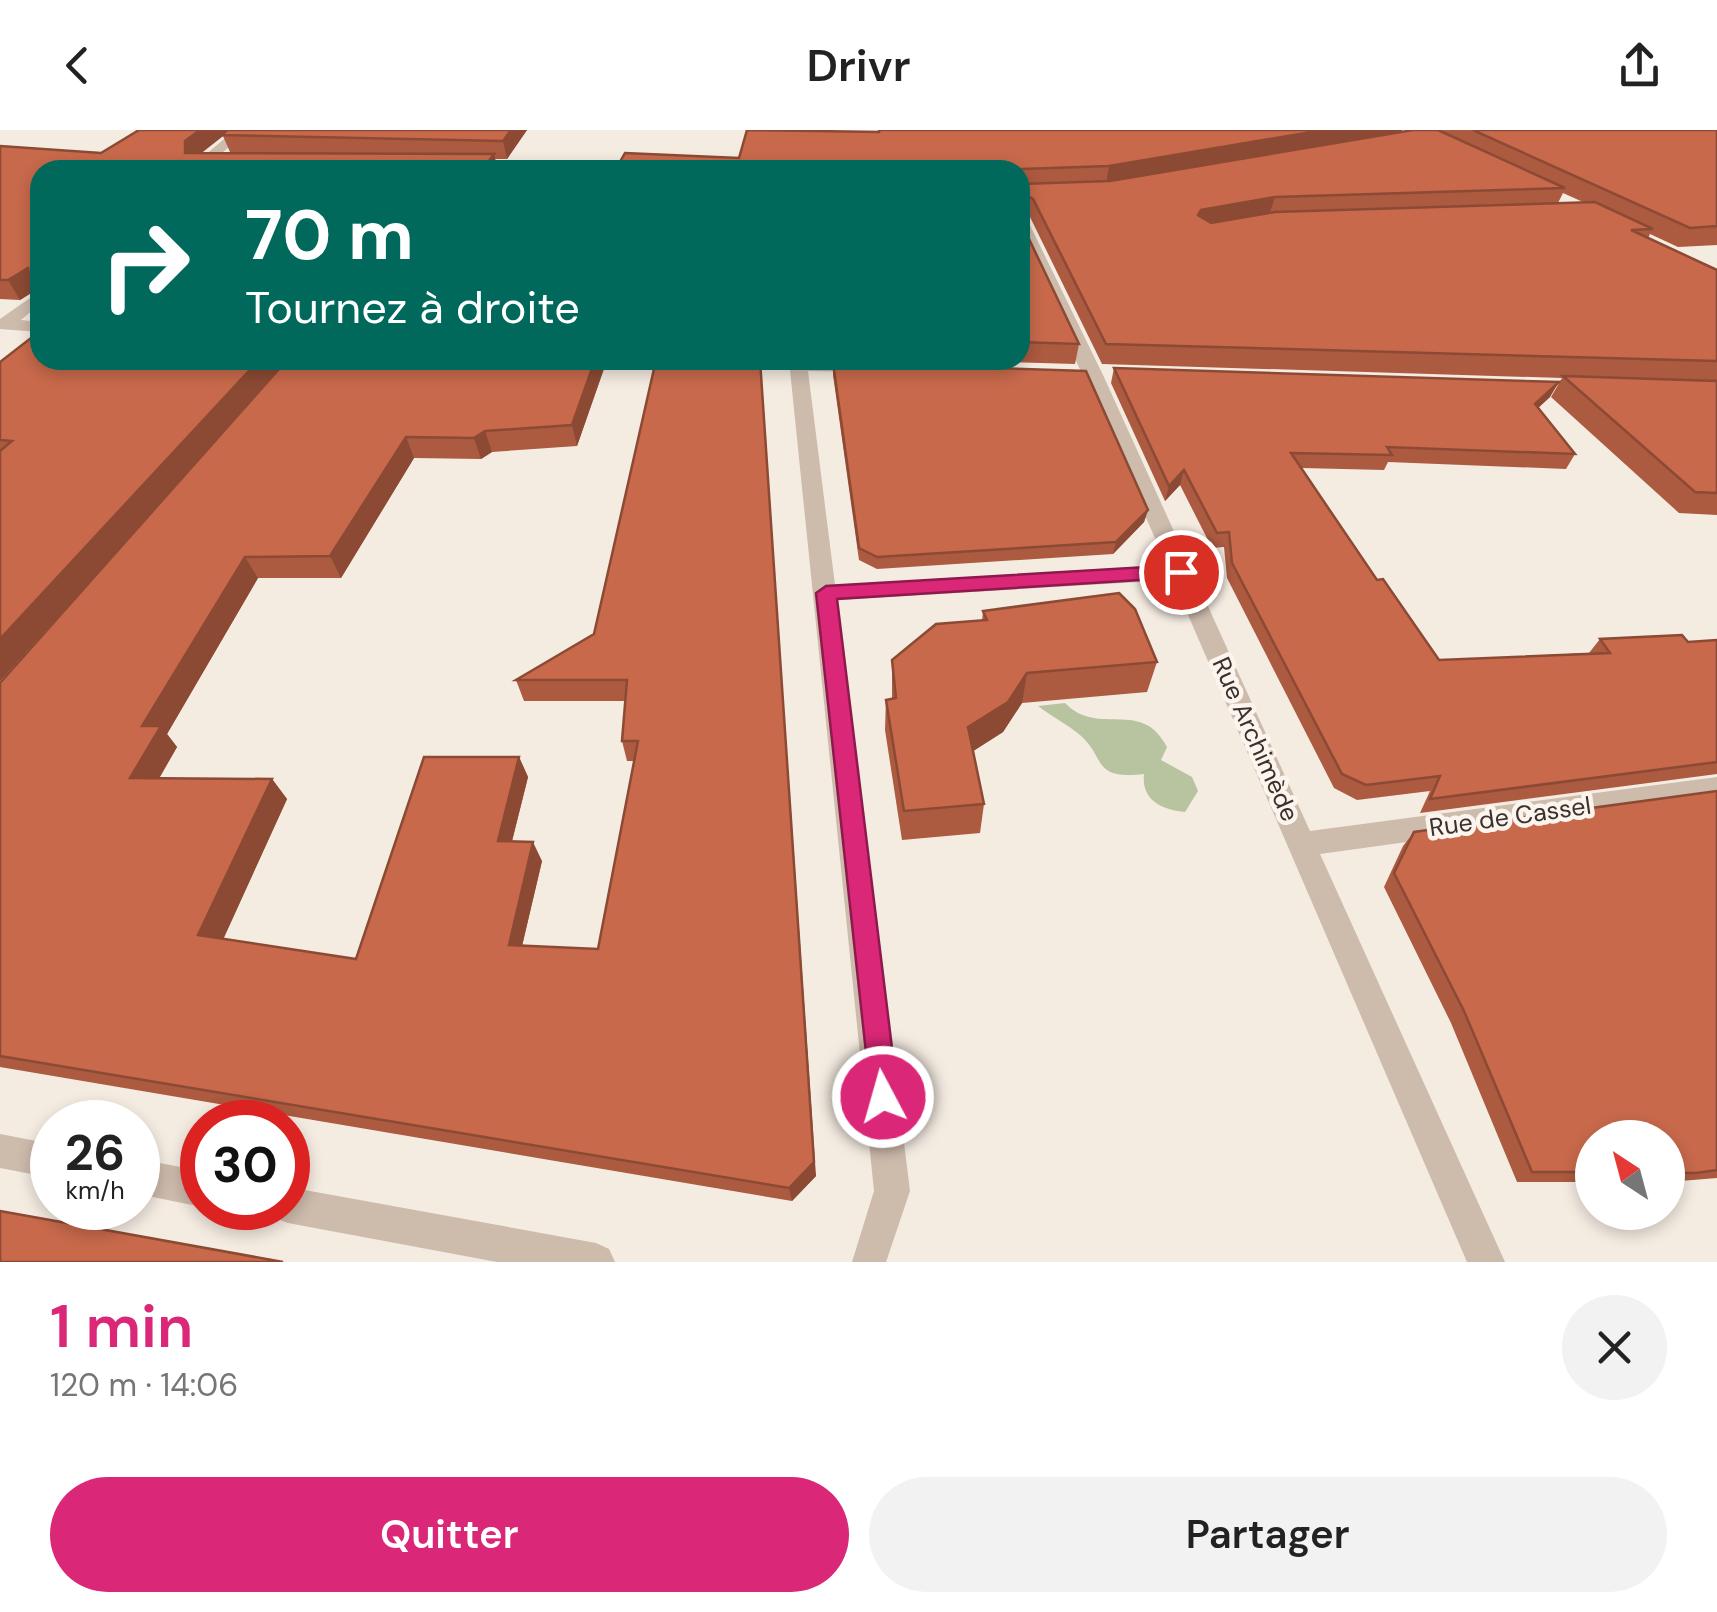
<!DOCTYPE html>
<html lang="fr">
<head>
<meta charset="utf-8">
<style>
	:root { --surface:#fff; --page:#f2f2f2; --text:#222; --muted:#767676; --accent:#db2777 }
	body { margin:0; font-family:"DM Sans",sans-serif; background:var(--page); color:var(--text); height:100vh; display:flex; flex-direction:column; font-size:38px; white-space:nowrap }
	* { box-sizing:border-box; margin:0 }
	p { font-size:32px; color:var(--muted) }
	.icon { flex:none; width:55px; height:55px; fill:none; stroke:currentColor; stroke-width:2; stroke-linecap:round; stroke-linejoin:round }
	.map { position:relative; height:1132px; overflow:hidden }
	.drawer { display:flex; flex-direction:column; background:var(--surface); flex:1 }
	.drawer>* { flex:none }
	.hud { position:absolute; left:30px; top:30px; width:1000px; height:210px; border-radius:30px; box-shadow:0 5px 15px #0003; background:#00695c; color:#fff; overflow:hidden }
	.needle { width:65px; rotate:324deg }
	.fabs { position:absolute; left:1575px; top:990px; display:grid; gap:20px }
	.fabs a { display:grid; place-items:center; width:110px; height:110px; border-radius:50%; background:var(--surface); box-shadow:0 5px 15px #0003; font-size:50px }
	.speed { position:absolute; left:30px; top:970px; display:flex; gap:20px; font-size:50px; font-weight:700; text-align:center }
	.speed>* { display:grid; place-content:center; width:130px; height:130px; border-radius:50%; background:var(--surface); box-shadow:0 5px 15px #0003; line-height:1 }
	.speed small { font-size:25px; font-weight:400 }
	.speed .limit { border:15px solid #d22; background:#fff; color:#111 }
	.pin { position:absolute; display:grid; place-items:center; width:85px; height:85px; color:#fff; margin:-42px; border:5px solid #fff; border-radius:50%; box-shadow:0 2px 10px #0007 }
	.me { position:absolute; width:110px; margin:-55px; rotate:354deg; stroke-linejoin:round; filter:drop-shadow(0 0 8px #0008) }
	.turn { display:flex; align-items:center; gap:35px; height:210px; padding:0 50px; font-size:45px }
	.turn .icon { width:130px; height:130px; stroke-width:2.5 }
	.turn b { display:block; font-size:70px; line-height:85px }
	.round { display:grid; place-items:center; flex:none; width:105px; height:105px; border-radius:52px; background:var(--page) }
	.headline { display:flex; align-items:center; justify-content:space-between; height:170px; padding:0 50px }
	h1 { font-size:60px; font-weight:600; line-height:75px; color:var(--accent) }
	.primary-button { display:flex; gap:20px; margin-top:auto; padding:20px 50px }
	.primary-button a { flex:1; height:115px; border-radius:60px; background:var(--accent); color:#fff; font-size:40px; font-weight:600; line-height:115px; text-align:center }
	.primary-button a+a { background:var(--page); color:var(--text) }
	header { display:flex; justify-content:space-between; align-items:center; height:130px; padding:0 50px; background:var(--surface); font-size:45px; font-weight:600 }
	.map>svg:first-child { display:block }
	.green { fill:#b8c4a0 }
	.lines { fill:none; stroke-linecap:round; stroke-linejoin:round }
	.street { fill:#cdbbac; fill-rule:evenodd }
	.wall { fill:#ac5a40; fill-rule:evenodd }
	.shaded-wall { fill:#8c4a34 }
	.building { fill:#c8694b; stroke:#8c4a34; stroke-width:2.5 }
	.route { fill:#db2777; stroke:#8e194d; stroke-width:2.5 }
	.labels { text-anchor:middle; stroke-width:9; stroke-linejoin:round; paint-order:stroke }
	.street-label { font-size:25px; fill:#3b302b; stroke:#fbf5ee }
</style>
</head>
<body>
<header><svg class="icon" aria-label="back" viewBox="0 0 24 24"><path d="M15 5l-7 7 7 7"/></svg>Drivr<svg class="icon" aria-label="share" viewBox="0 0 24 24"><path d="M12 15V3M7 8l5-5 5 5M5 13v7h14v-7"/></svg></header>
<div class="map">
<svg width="1717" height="1132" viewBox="0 0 1717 1132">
	<rect width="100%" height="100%" fill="#f4ebe1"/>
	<path class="green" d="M1065 573C1099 608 1141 567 1167 617L1161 630 1192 647 1198 661 1185 682C1163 680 1141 671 1144 644 1091 650 1106 627 1080 605 1067 594 1051 586 1038 576Z"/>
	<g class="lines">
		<path class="street" d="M235 0H249L202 40H187Z
			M1020 85 1027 89 1103 245 1310 701 1717 647V669L1320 724 1505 1132H1467L1173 450 837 470 910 1061 886 1132H852L874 1061 790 240 729 238 720 233C737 225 859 226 873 237L864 242 808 241 835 455 1167 435 1020 105Z
			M40 161V174L21 190 40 192V202L0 199V189Z
			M0 1004 52 1014V1048L0 1038Z
			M138 1029 202 1041V1077L138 1064Z
			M288 1057 596 1113 609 1119 615 1132H497L288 1093 275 1088 271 1078H288Z"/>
	</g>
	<path class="wall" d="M139 0H527L507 29H495L497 36 617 37 739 28 879 2V0H1402V2L1413 0H1717V115L1678 117 1650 104 1648 108 1717 140V385L1679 383 1551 267 1562 248 1102 234 1030 87 1020 82 40 40V166L36 160 20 170 0 169V16L101 23ZM223 6 230 22 201 23ZM1563 63 1583 72 1558 73Z
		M1020 90 1079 214 1075 234 947 230H1020Z
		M40 230H607L577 316 492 322 481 329 414 328 341 448H258L167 604 177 617 159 648 272 649 287 669 223 809 356 829 519 627 528 647 512 711 542 731 522 816 598 819 634 631H627L622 611 625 571H524L516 550 594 504 656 230 816 1046 792 1071 0 937V553L176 355 0 551V232Z
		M833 233 1148 380 1144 392 1113 424 877 439 859 430 833 245Z
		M1114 238 1550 267 1538 278 1575 324 1566 339 1388 332 1384 340 1302 338 1377 450 1439 530 1589 523 1600 509 1688 512 1717 510V644L1420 683 1430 661 1357 670 1334 658 1227 448 1224 417 1212 418 1180 355 1165 371 1111 253Z
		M983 481 1157 532 1147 562 1022 573 1003 602 973 621 984 674 980 703 902 710 885 600 886 570 892 569V530L982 491Z
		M1717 661V1048L1668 1052V1008H1592V1052H1517L1451 893 1384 757 1403 716 1414 702Z"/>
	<path class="shaded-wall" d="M200 0H230L222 5 223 6 194 29 185 23V11Z
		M511 0H527L507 29 503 11Z
		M1323 0H1402L1401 3 1106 54 1109 36Z
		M494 24 498 40 486 35Z
		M1275 67 1269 85 1196 99 1198 85 1201 80Z
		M28 138 31 152 36 160 20 170 8 150Z
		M259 230H288L0 551V509Z
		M595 230H607L577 316 572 295Z
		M760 230 816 1046 792 1071 789 1058Z
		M1559 252 1550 267 1526 289 1535 274Z
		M485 301 492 322 481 329 474 308Z
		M406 307 414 328 341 448 330 426Z
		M1184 340 1180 355 1165 371 1169 356Z
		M1148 380 1144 392 1113 424 1116 412Z
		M245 427 258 448 167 604 177 617 148 668 130 648 142 596Z
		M1027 543 1022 573 1003 602 964 627 968 597Z
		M519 627 528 647 507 731 498 711Z
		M272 649 287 669 217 823 198 805Z
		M533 712 542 731 518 833 509 815Z"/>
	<path class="building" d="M139 0H200L185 11V23L494 24 486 35 562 37H617L625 23 739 28 747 0 879 2V0H1323L1109 36 1022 39 1020 45V40H40V152H31L28 138 8 150H0V16L101 23Z
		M227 0H511L503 11 222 5Z
		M1413 0H1438L1565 58 1275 67 1201 80 1198 85 1211 93 1275 82 1595 72 1653 99 1631 100 1717 140V231L1106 214 1033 69 1022 63 1020 77V52L1022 54 1110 51Z
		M1473 0H1717V96L1690 98Z
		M1020 90 1079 214 1020 212Z
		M40 201V230H259L0 509V321L12 311 0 310V232Z
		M287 230H595L572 295 485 301 474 308 406 307 330 426 245 427 142 596H161L130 648 272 649 198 805 356 829 424 627H519L498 711 533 712 509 815 598 819 638 611H622L627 550H516L594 504 656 230H760L814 1032 789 1058 0 926V553Z
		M833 233 1086 241 1148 380 1116 412 877 427 859 418Z
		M1114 238 1559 252 1535 274 1575 324 1387 317 1392 325 1291 323 1377 450 1383 449 1439 530 1610 523 1600 509 1682 505 1688 512 1717 510V632L1430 669 1440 646 1366 655 1342 644 1232 433 1229 402 1217 403 1184 340 1169 356Z
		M1563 246 1717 251V363L1695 362Z
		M1119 463 1135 479 1157 532 1027 543 1008 572 968 597 984 674 904 681 886 570 896 568 892 530 936 494 987 490 983 481Z
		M1717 661V1040L1696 1043H1668V1008H1592V1042H1532L1464 881 1394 743 1414 702Z
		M0 1081 283 1132H0Z"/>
	<path class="route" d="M1181 435 1191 442 1188 447 837 469 898 967 894 978 883 983 872 978 816 463 826 456Z"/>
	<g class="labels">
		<g class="street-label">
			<text transform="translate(1256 609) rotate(66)" y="9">Rue Archimède</text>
			<text transform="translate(1510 686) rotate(-8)" y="9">Rue de Cassel</text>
		</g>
	</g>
</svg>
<div class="fabs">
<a><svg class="needle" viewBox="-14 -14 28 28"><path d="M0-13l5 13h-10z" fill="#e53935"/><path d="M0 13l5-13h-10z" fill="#767676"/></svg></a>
</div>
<div class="speed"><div>26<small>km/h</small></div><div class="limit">30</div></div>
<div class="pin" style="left:1181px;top:442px;background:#d93025"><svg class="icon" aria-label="arrive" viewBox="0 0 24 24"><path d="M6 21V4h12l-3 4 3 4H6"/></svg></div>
<svg class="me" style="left:883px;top:967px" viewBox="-20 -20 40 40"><circle r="17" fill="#db2777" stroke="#fff" stroke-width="3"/><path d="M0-11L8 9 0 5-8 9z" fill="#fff"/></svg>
<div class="hud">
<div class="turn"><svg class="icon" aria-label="right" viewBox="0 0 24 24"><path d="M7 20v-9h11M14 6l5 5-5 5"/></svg><div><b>70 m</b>Tournez à droite</div></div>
</div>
</div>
<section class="drawer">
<div class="headline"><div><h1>1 min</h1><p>120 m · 14:06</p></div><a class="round"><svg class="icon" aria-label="close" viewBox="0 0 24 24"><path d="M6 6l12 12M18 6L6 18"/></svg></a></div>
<div class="primary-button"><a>Quitter</a><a>Partager</a></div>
</section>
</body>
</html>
